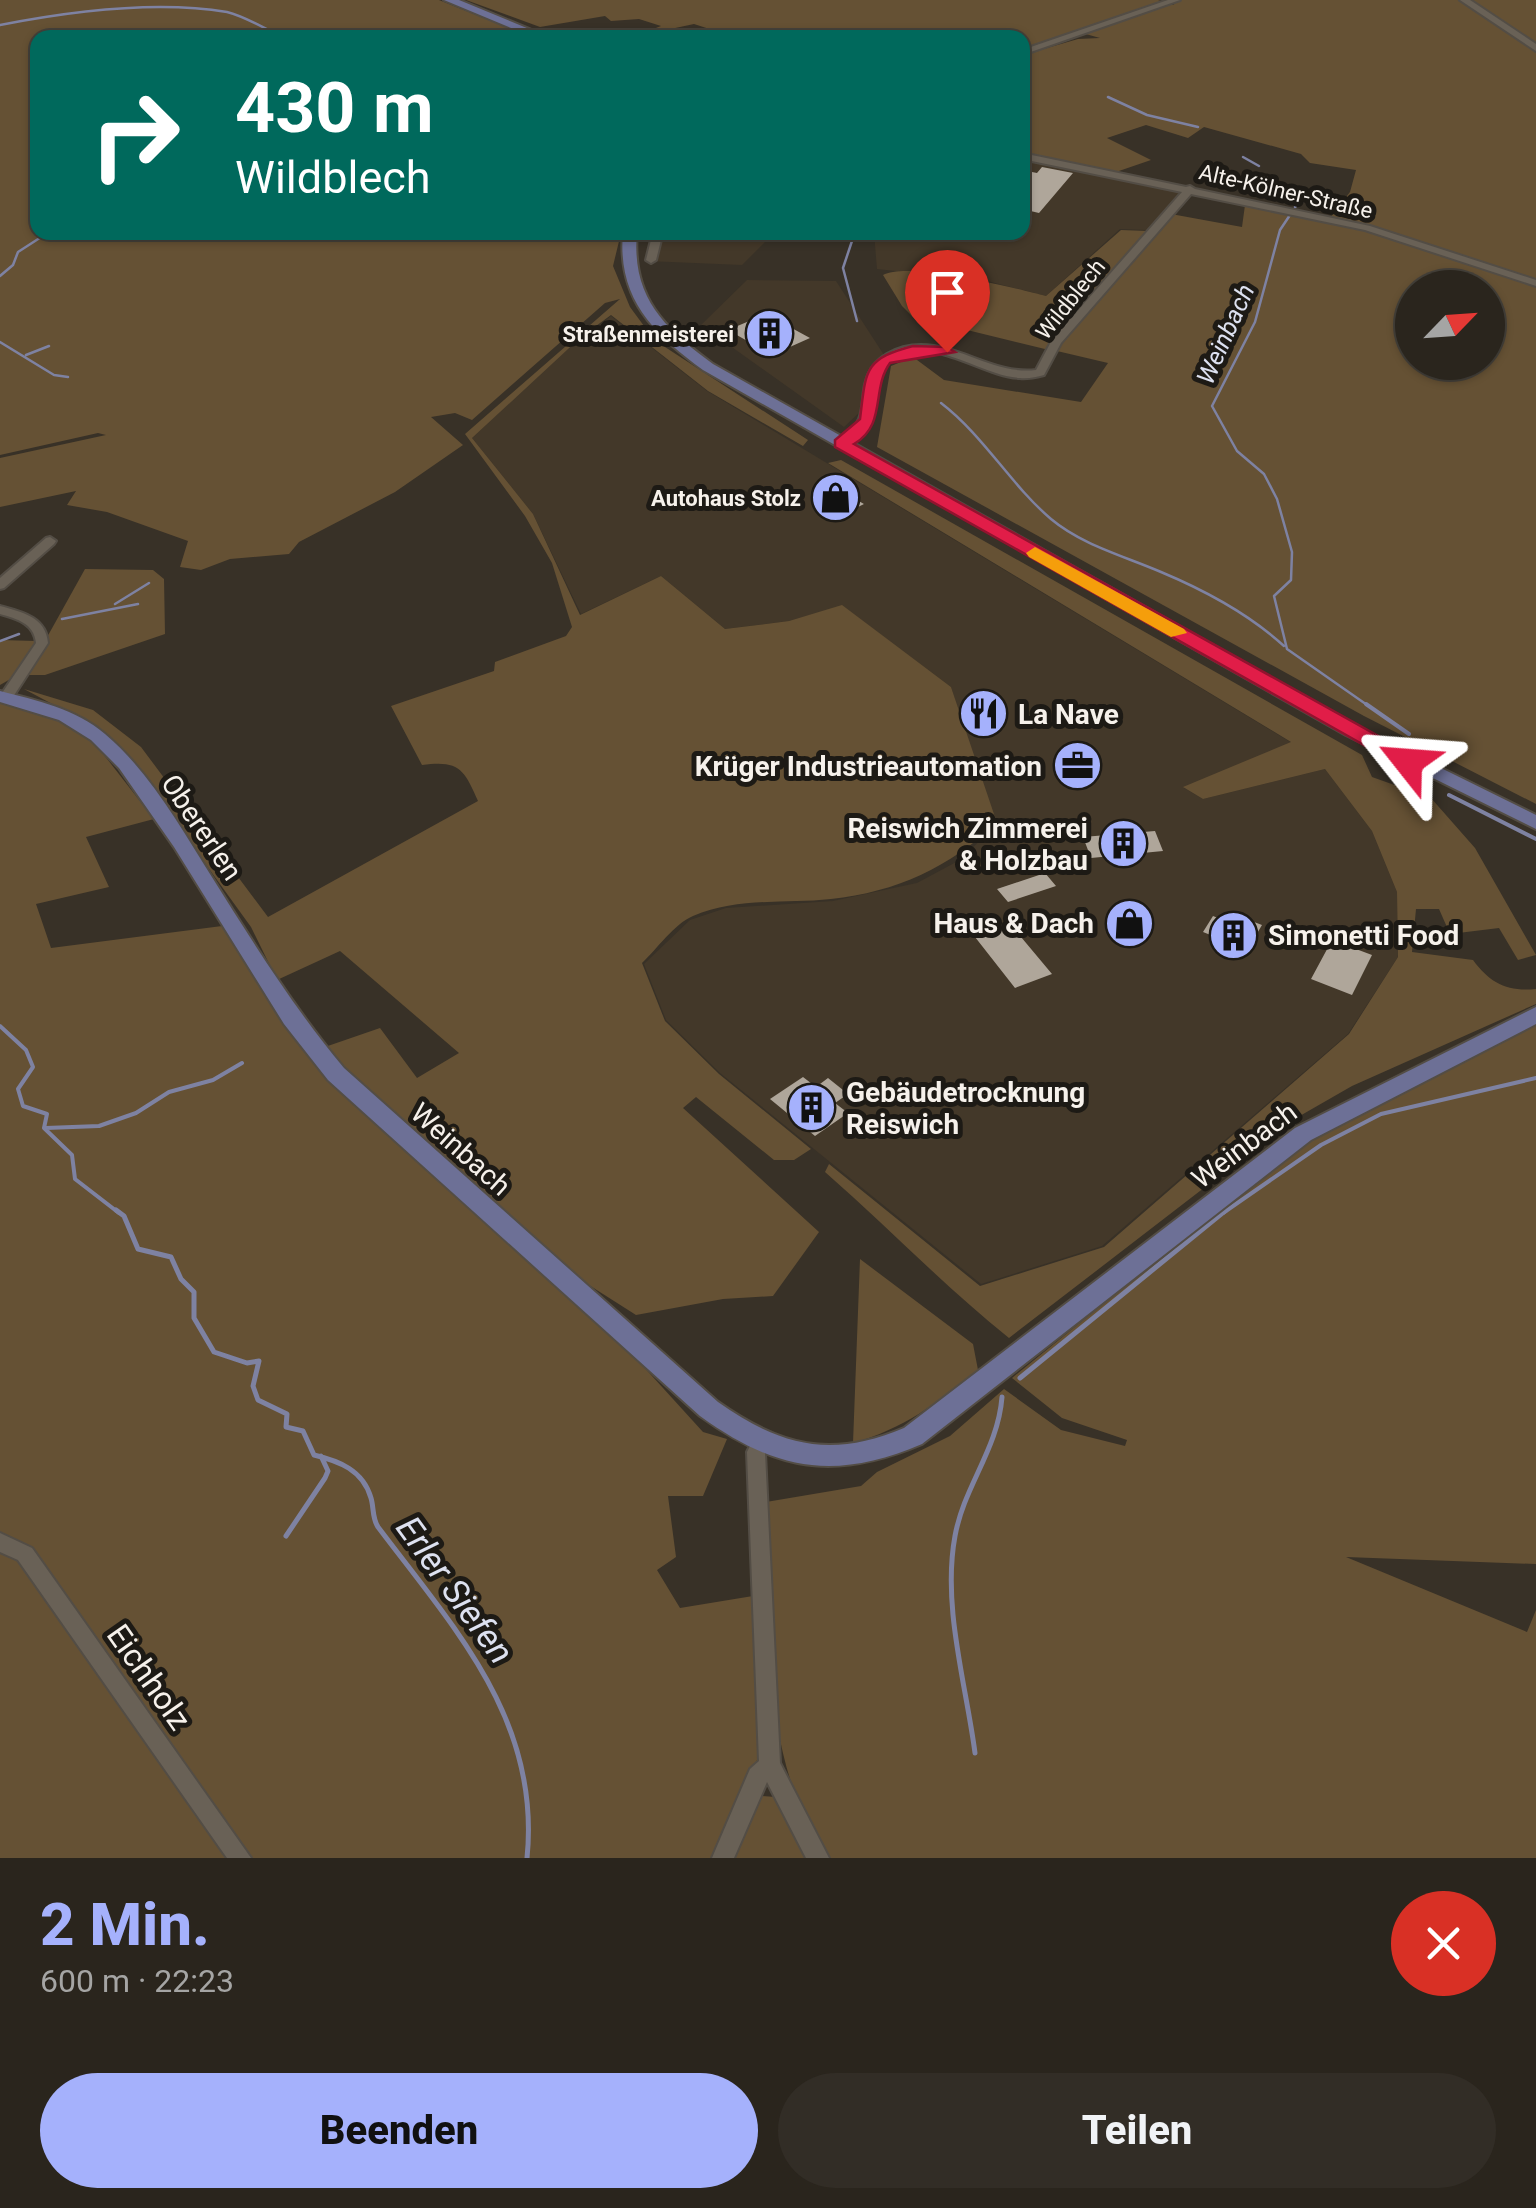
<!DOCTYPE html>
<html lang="de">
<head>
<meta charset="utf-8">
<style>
	:root { --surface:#2a251d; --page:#322d26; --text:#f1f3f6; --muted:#a5a5a4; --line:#46423b; --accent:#a5b1fc }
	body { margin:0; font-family:Roboto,sans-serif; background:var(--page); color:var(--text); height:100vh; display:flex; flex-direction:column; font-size:38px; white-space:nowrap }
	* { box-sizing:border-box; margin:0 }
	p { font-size:32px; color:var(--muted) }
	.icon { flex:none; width:55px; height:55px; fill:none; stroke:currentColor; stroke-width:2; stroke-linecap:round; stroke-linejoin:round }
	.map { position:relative; height:1858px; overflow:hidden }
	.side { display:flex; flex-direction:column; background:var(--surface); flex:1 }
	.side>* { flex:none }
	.hud { position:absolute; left:30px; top:30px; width:1000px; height:210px; border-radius:20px; box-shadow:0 2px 8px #0004,0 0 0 2px var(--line); background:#00695c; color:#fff; overflow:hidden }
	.needle { width:65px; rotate:65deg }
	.controls { position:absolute; left:1395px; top:270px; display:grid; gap:20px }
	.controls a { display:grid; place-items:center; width:110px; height:110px; border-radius:50%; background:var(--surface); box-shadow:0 2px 8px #0004,0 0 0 2px var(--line); font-size:50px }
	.pin { position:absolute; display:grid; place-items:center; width:85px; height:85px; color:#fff; margin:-102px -42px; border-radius:50% 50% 50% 0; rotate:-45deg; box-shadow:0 0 10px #0007 }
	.pin .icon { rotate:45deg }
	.me { position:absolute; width:110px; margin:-55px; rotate:298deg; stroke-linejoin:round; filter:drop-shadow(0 0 8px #0008) }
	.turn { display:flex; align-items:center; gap:35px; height:210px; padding:0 40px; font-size:45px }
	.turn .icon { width:130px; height:130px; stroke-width:2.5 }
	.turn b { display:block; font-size:70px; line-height:85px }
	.round { display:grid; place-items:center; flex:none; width:105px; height:105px; border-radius:52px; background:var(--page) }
	.overview { display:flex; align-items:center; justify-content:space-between; height:170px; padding:0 40px }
	h1 { font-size:60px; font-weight:800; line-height:75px; color:var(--accent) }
	.button { display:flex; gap:20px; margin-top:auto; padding:20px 40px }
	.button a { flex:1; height:115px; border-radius:60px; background:var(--accent); color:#111; font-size:40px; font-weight:800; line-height:115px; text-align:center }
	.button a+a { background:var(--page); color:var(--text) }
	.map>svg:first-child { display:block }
	.built { fill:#433829 }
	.green { fill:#655134; fill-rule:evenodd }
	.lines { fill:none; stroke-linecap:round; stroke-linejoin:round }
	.stream-far2 { stroke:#7e82a2; stroke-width:2.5 }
	.stream-far1 { stroke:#7e82a2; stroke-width:4 }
	.stream { stroke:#7e82a2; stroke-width:5 }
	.building { fill:#afa69a }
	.minor-casing { stroke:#534d45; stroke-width:4 }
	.major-casing { stroke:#534d45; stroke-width:4 }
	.minor { fill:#696156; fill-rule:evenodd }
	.major { fill:#6d7096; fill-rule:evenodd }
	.route { fill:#e11d48; stroke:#92132f; stroke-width:2.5 }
	.slow { fill:#f59e0b }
	.labels { text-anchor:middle; stroke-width:10; stroke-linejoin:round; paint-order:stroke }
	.far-street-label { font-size:22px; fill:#f6f1eb; stroke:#1d1a15 }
	.far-poi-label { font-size:22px; font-weight:bold; fill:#f6f1eb; stroke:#1d1a15; text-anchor:end }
	.far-water-label { font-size:25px; font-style:italic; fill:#dde1f0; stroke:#1d1a15 }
	.poi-label { font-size:28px; font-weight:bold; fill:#f6f1eb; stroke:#1d1a15; text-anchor:start }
	.street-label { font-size:28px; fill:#f6f1eb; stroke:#1d1a15 }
	.near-street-label { font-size:32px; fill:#f6f1eb; stroke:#1d1a15 }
	.near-water-label { font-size:35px; font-style:italic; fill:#dde1f0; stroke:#1d1a15 }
</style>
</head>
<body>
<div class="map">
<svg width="1536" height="1858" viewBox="0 0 1536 1858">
	<rect width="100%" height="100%" fill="#383127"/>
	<path class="built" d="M1023 157 1190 189 1148 230 1120 229 1046 296 987 281 877 269 874 233 1022 232Z
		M654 233H774L742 265 647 261Z
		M747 280 836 281 884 355 868 370 861 411 844 427 701 325Z
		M611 316 707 391 1292 743 1184 788 1203 799 1325 769 1372 831 1397 892 1398 957 1348 1034 1102 1246 981 1284 720 1073 666 1020 644 964 690 920 726 908 833 901 917 883 960 860 996 825 951 687 842 606 789 621 725 629 661 576 581 614 533 514 472 438 555 359Z"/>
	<path class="green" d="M0 0H439L531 37 38 38V232L621 233 613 266 630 307 644 326 665 347 808 440 803 446 708 391 611 315 581 337 472 438 533 514 580 615 661 576 725 629 789 621 842 605 951 687 997 823C949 867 897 892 831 899 784 904 738 897 693 916 674 924 657 949 642 963L665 1021 719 1074 811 1149 794 1160H774L696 1097 683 1108 819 1232 773 1296 723 1299 636 1315 581 1280 322 1048 380 1028 417 1078 459 1053 340 951 277 980 251 927 131 761 71 714 24 689 93 710 141 747 268 917 478 801C464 769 459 760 422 765L391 706 494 671 495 662 566 636 572 627 552 563 525 516 465 434 620 299 605 303 472 420 455 413 431 417 463 445 395 492 299 542 289 554 230 559 201 570 180 567 188 541 107 512 67 505 76 491 0 507V458L106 435 98 433 0 455Z
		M466 0H1158L1173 5 1179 0H1536V279L1372 226 1330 218 1350 192 1356 170 1310 163 1301 154 1204 127 1188 138 1146 125 1107 138 1151 160 1116 172 1023 154V55L1078 39 1100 38 1082 33 1023 50 1022 38H737L694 24 633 37 661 26 639 19 611 21 605 16 540 27Z
		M1245 205 1363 230 1536 286V804L1364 716 877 447 891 366 913 357 944 380 1081 402 1108 363 1057 351 1064 339 1171 214 1242 227ZM1412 288H1488V362H1412Z
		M1121 230 1148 231 1062 328 1049 350 967 330H926L902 306 883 275C909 261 1014 288 1046 296Z
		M841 460 1362 755 1372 777 1431 798 1475 848 1536 955 1518 960 1499 928 1450 934 1439 909H1416L1412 952 1473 960C1490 983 1507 992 1536 989V1004L1352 1086 1291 1121 1009 1338C944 1286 888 1227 825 1172L829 1164 980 1286 1104 1247 1349 1034 1398 957 1397 892 1372 831 1325 769 1203 799 1183 787 1291 742 828 463Z
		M85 569 153 570 164 579 165 634 45 675H26Z
		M0 640 36 641 14 677 0 685Z
		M0 699 59 717 90 737 154 819 86 837 109 887 36 904 51 948 222 926 288 1030 342 1091 643 1366 703 1432 727 1439 703 1496H668L676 1557 657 1570 680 1608 759 1595 763 1680 758 1758 712 1858H246L27 1551 0 1538Z
		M1536 1022V1564L1346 1557 1527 1632 1536 1610V1858H823C763 1750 764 1623 766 1502L861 1486 877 1472 950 1436 1004 1389 1061 1430 1125 1446 1127 1440 1062 1418 1012 1378 1307 1138Z
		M860 1259 973 1344 978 1370C938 1403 903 1429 853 1443Z
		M0 1546 22 1557 237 1858H0Z
		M761 1796 776 1797 811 1858H733Z"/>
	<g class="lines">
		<path class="stream-far2" d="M0 25C71 11 155 0 227 12 247 17 265 29 284 38
			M1108 97 1147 115 1198 127
			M1243 157 1259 166
			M1295 207 1303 201
			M1290 215 1280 230 1255 322 1212 406 1237 451 1264 474 1277 499 1292 552 1291 580 1274 596 1287 649 1370 707
			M855 232 843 268 857 321
			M0 276 13 265 18 252 49 232
			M0 342 54 375 68 377
			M26 355 49 346
			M941 403C984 436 1010 484 1051 519 1082 545 1124 556 1161 572 1204 590 1249 614 1284 646
			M115 604 149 583
			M62 619 138 604
			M0 641 19 634"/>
		<path class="stream-far1" d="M1366 704 1409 734
			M1449 795 1536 839
			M0 1026 26 1050 33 1067 18 1089 23 1106 47 1114 44 1128 72 1155 75 1179 119 1213
			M46 1128 99 1126 136 1113 169 1092 213 1080 242 1063
			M1223 1213 1321 1145 1381 1114 1536 1078"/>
		<path class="stream" d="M116 1210 124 1216 138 1249 171 1257 181 1279 194 1292V1318L214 1352 247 1363 259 1361 253 1386 258 1400 287 1414 286 1427 303 1431 314 1455C339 1461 363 1470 371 1498 374 1508 372 1518 378 1527 455 1629 541 1721 527 1858
			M1020 1378 1226 1210
			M286 1536 325 1478 328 1471 321 1456
			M975 1753C966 1684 942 1606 955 1536 964 1486 998 1449 1002 1397"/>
	</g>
	<path class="building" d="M1042 167 1073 173 1039 213 1022 209V170L1037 173Z
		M766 314 810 338 772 355 728 330Z
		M830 485 864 504 844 514 813 494Z
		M1155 831 1163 851 1091 858 1083 837Z
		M1045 873 1056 886 1008 902 997 889Z
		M1233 914 1262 925 1243 957 1213 946 1218 938 1203 932 1213 916 1228 922Z
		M1011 925 1052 974 1015 988 975 937Z
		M1332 940 1372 955 1352 995 1311 979Z
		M803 1077 816 1087 828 1078 848 1094 835 1103 848 1113 815 1136 770 1099Z"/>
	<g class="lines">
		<defs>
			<path id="minor" d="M1168 0H1180L1022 55V50Z
				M1460 0H1470L1536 44V51Z
				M1022 153 1186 187 1190 186 1195 189 1370 226 1536 280V286L1365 230 1191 194 1061 343 1044 375C1036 377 1028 379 1020 378 981 376 937 337 898 357 891 361 884 364 880 371 867 392 879 447 837 446V442C846 435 854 430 859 419 864 407 862 393 866 381 872 357 898 345 921 345 961 345 995 375 1036 370L1052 340 1182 192 1022 159Z
				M653 232H663L656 260 651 263 646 260Z
				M50 537 56 541 54 544 4 588 0 589V578L46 538Z
				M0 606C22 612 46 617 48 643L11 700H1L0 696 36 643C34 623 17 619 0 614Z
				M761 1436 768 1438 770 1444 765 1453 780 1763 829 1858H806L767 1782 734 1858H712L750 1769 759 1761 747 1452 754 1438Z
				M0 1533 32 1548 251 1858H227L18 1560 0 1552Z"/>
			<path id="major" d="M444 0H459L551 38H535Z
				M623 232H637C631 297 664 328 713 364L1358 727 1536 815V829L1346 735 703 370C653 333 617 299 623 232Z
				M0 691C36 700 76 709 105 734 148 770 180 826 210 874 252 941 293 1007 344 1068L718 1402C780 1446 831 1459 904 1428L1295 1128 1536 1007V1024L1311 1140 922 1444C835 1481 776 1471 700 1416L328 1080 284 1024 174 847 119 768 91 740 59 720 0 702Z"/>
		</defs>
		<use href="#minor" class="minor-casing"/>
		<use href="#major" class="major-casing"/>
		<use href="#minor" class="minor"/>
		<use href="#major" class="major"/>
	</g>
	<path class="route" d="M913 346 947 347 955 352 890 363C871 389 887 425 854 444L1416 757V766H1401L835 447V440L860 419C866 371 863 359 913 346Z"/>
	<path class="slow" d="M1035 547 1184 629 1187 633 1171 637 1029 557 1026 553Z"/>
	<defs>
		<symbol id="building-disc" viewBox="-11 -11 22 22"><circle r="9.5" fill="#a5b1fc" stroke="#1d1a15"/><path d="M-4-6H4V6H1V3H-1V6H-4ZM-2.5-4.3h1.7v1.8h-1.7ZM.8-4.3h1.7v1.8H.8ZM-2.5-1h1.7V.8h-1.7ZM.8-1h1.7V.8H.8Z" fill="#111"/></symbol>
		<symbol id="shop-disc" viewBox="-11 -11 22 22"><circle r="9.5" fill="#a5b1fc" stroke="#1d1a15"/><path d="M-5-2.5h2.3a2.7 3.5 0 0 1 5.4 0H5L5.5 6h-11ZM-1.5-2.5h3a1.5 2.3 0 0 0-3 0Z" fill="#111"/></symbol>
		<symbol id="restaurant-disc" viewBox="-11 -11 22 22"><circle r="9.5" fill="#a5b1fc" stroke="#1d1a15"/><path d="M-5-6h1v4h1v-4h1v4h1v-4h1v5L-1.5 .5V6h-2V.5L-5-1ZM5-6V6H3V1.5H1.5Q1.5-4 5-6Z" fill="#111"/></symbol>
		<symbol id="office-disc" viewBox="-11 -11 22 22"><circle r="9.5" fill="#a5b1fc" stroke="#1d1a15"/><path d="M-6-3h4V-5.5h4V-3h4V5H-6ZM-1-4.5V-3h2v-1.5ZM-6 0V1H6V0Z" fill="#111"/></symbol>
	</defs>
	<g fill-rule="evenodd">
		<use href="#building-disc" x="742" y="306" width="55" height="55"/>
		<use href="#shop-disc" x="808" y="470" width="55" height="55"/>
		<use href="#restaurant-disc" x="956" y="686" width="55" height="55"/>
		<use href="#office-disc" x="1050" y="738" width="55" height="55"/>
		<use href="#building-disc" x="1096" y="816" width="55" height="55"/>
		<use href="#shop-disc" x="1102" y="896" width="55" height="55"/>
		<use href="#building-disc" x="1206" y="908" width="55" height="55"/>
		<use href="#building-disc" x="784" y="1080" width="55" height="55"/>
	</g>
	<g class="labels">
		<g class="far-street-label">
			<text transform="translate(1286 191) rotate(13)" y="8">Alte-Kölner-Straße</text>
			<text transform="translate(1070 299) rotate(-51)" y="8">Wildblech</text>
		</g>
		<g class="far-poi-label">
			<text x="734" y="342">Straßenmeisterei</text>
			<text x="801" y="506">Autohaus Stolz</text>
		</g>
		<g class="far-water-label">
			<text transform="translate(1225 334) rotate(-66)" y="9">Weinbach</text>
		</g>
		<g class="poi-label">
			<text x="1018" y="724">La Nave</text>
			<text x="1042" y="776" text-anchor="end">Krüger Industrieautomation</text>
			<text x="1088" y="838" text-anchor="end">Reiswich Zimmerei<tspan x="1088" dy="32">&amp; Holzbau</tspan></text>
			<text x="1094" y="933" text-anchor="end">Haus &amp; Dach</text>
			<text x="1268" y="945">Simonetti Food</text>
			<text x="846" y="1102">Gebäudetrocknung<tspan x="846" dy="32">Reiswich</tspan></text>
		</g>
		<g class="street-label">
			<text transform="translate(202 827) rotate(56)" y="10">Obererlen</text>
			<text transform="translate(1244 1145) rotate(-37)" y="10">Weinbach</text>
			<text transform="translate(461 1149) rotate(42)" y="10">Weinbach</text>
		</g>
		<g class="near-street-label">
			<text transform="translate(149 1677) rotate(55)" y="11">Eichholz</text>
		</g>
		<g class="near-water-label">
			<text transform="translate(455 1590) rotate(54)" y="12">Erler Siefen</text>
		</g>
	</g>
</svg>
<div class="controls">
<a><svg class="needle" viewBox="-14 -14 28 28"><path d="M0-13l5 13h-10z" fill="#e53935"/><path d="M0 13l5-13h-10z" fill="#a5a5a4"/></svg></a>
</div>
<div class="pin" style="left:947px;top:352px;background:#d93025"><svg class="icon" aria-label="arrive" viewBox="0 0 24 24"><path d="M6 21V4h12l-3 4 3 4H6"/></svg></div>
<svg class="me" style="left:1408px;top:762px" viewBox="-20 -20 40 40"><path d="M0-17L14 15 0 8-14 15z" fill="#e11d48" stroke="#fff" stroke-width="4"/></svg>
<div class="hud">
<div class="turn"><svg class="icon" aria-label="right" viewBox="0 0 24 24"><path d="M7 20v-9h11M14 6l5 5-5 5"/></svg><div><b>430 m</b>Wildblech</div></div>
</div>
</div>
<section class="side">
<div class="overview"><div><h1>2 Min.</h1><p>600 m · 22:23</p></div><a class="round" style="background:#d93025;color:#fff"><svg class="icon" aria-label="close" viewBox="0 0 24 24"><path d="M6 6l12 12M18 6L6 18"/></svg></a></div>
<div class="button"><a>Beenden</a><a>Teilen</a></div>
</section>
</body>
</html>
